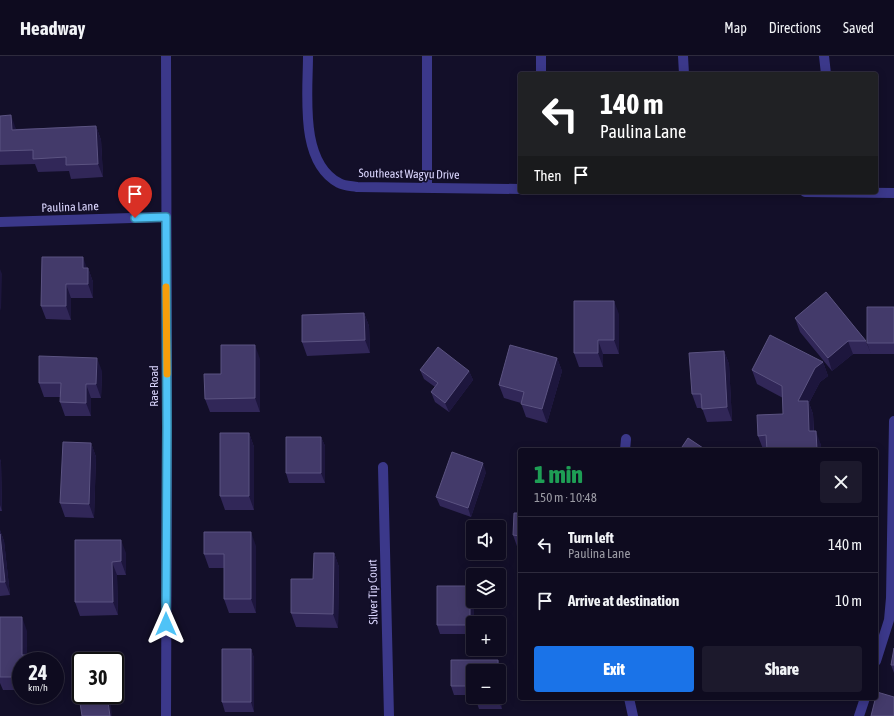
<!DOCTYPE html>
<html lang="en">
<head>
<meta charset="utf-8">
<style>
	:root { --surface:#0e0b1f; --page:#1c192c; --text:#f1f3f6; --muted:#9b9ba4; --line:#2e2b3d; --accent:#1a73e8 }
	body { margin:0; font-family:"Asap Condensed",sans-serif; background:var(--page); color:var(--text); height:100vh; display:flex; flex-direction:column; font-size:15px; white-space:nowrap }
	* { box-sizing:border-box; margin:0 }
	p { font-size:13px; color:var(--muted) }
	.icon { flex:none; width:22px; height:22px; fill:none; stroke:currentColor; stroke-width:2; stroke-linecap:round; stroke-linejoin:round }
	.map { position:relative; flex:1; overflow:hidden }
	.details { position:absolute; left:518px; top:392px; width:360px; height:252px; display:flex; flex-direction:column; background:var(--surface); border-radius:4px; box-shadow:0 2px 10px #0003,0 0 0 1px var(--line) }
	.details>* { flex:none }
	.hud { position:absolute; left:518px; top:16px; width:360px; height:122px; border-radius:4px; box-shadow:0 2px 10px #0003,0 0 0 1px var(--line); background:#202124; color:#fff; overflow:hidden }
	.controls { position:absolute; left:466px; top:464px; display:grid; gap:8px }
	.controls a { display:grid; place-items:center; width:40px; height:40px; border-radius:4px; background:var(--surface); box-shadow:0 2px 10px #0003,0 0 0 1px var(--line); font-size:20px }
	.speed { position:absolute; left:12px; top:596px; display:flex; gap:8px; font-size:20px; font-weight:700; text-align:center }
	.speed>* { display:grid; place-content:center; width:52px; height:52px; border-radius:50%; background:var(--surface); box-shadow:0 2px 10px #0003,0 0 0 1px var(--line); line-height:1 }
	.speed small { font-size:10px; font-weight:400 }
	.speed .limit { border:2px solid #111; border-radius:6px; background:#fff; color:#111 }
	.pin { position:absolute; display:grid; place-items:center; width:34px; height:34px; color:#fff; margin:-41px -17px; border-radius:50% 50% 50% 0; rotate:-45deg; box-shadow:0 0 4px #0007 }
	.pin .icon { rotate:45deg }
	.me { position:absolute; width:44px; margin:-22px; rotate:0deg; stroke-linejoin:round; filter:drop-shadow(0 0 3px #0008) }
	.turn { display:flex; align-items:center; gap:14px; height:84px; padding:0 16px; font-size:18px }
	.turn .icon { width:52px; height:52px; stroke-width:2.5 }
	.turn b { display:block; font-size:28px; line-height:34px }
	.then { display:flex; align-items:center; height:38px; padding:0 16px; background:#0003; gap:8px; font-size:15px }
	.round { display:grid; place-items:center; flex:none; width:42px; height:42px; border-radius:4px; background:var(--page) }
	.headline { display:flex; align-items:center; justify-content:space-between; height:68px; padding:0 16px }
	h1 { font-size:24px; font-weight:800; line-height:30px; color:#1e9e55 }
	.primary-button { display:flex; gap:8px; margin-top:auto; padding:8px 16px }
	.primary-button a { flex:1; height:46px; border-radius:4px; background:var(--accent); color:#fff; font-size:16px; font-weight:800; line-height:46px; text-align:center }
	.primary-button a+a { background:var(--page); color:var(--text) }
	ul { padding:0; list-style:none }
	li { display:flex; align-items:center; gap:12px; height:56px; padding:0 16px; border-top:1px solid var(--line) }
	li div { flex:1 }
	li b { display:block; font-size:15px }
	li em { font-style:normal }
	header { display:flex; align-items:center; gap:24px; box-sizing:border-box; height:56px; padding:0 20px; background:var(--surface); border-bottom:1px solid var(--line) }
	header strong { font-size:19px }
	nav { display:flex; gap:22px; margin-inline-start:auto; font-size:14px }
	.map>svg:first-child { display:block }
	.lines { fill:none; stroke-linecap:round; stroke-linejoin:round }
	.minor { stroke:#3b388a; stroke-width:10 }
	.wall { fill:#312758 }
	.shaded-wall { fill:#1d163d }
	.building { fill:#433a6a; stroke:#5b5381 }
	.route-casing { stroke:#337fa1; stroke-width:10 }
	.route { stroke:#4fc3f7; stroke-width:7 }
	.slow { stroke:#f59e0b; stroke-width:7 }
	.labels { text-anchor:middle; stroke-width:3.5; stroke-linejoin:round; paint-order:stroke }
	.street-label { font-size:12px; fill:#dcd7ff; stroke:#130f29 }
</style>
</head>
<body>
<header>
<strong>Headway</strong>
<nav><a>Map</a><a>Directions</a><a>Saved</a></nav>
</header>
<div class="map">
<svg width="894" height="660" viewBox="0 0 894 660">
	<rect width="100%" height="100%" fill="#130f29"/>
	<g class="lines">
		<path class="minor" d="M308 0C308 38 299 106 339 127 344 130 352 130 357 131L520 133
			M683 0 684 18
			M824 0 826 18
			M541 18V0
			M427 132V0
			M805 136 894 137
			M0 166 165 161
			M625 394 626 383
			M383 411 389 660
			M876 605 889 564 891 542 894 365
			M629 642 633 660
			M166 660 167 370 166 0
			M859 660 865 642"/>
	</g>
	<path class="wall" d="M0 60 16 73 96 70 101 84 103 121 71 123 69 115 38 116 35 108 0 109Z
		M42 201 88 212 93 226V242H71V264L46 263 41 250Z
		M894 251V298H871L867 287Z
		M364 257 369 270 370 297 307 300 302 286Z
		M619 258V298H603V311H579L574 297Z
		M795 262 866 285 871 298H853L832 315 800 276Z
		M724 295 729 308 732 365 707 366 702 352H697L692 338Z
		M557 302 562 315 547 367 526 361 521 347 504 342 499 329Z
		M260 303V356H210L205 343Z
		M823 306 828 320 820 326 809 347 813 358 814 375 821 389 763 393 758 380 783 358V342L757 328 752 314Z
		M420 314 469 315 473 324 449 356 435 346 431 336 435 331 424 323Z
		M102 315 101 342H91V360H65L60 346 61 341H44L39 327Z
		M249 377 254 391V454H225L220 440Z
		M321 381 325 390V427H289L286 417Z
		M91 387 96 401 94 462 65 461 60 447Z
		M0 403 1 406 2 455H0Z
		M486 416 471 461 440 450 436 441Z
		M520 457V493H518L513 479Z
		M0 474 4 485 10 539 0 540Z
		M75 484 126 497V519H117L118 559 80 560 75 546Z
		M256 490V557H229L224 543V512H209L204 498Z
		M334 497 339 511 338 572 296 571 291 557 313 523Z
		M470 530 473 537V545H474V567H473V578H440L437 569Z
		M27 575V599H38L40 605H21V634H3L0 627V621Z
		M894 592V617L891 609Z
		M251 593 254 602V656H225L222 646Z
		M451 604H498L502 614V653H479L476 644V641H499V615H473V639H454L451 630Z"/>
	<path class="shaded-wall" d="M11 59 16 73 17 87 12 74Z
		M96 70 101 84 103 121 98 108Z
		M83 201 88 215 83 212Z
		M88 212 93 226V242L88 228Z
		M0 213 2 218 1 255 0 252Z
		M66 228 71 242V264L66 250Z
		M614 245 619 258V298L614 284Z
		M364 257 369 270 370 297 365 284Z
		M598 284 603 298V311L598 297Z
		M848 285 853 298 832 315 828 302Z
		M255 289 260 303V356L255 342Z
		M724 295 729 308 732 365 727 351Z
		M97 302 102 315 101 342 96 328Z
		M557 302 562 315 547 367 542 353Z
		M823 306 828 320 820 326 809 347 813 358 814 389 798 345 815 312Z
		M469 315 473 324 449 356 445 347Z
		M86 328 91 342V360L86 347Z
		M816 375 821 389V394H817Z
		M249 377 254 391V454L249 440Z
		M321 381 325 390V427L321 417Z
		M91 387 96 401 94 462 89 448Z
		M0 403 1 406 2 455 0 449Z
		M483 407 486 416 471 461 468 452Z
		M0 474 4 485 10 539 5 526Z
		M251 476 256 490V557L251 543Z
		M121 484 126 497V519L121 505Z
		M334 497 339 511 338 572 333 558Z
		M112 506 117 519 118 559 113 546Z
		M470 530 473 537V545H474V567H473V576L470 569Z
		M22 561 27 575V605L22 599Z
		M251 593 254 602V656L251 646Z
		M498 604 502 614V653L498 644V641H499Z
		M107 639H110L112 660H110Z"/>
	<path class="building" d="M11 59 12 74 96 70 98 108 66 109V101L33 103V94L0 95V60Z
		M42 201H83V212H88V228H66V250H41Z
		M826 236 866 285H848L828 302 795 262Z
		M574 245H614V284H598V297H574Z
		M867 251H894V287H867Z
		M364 257 365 284 302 286V259Z
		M770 279 823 306 815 312 798 345H808L809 375H816L817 394H767L766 379 758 380 757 359 783 358 782 330 752 314Z
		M221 289H255V342L205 343 204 318H221Z
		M510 289 557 302 542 353 521 348 524 336 499 329Z
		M438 291 469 315 445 347 431 336 438 327 420 314Z
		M724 295 727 351 702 353 701 338H692L689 297Z
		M39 300 97 302 96 328H86V347L60 346 61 327H39Z
		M220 377H249V440H220Z
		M286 381H321V417H286Z
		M688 382 706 394H680Z
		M63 386 91 387 89 448 60 447Z
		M452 396 483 407 468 452 436 441Z
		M514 457H520V480L513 479Z
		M204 476H251V543H224V498H204Z
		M0 478 5 526H0Z
		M75 484H121V505L112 506 113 546H75Z
		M314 497H334L333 558 291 557V523H313Z
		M437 530H470V569H437Z
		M0 561H22V599H38V605H21V621H0Z
		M520 573V616H519Z
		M894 592V609H891Z
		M222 593H251V646H222Z
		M451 604H498V615H473V630H451Z
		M76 621H81V639H107L110 660H82Z
		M877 636 894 641V660H871Z
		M476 641H498V644H476Z"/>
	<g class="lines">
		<defs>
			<path id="route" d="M135 162 166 161 167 370 166 568"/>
		</defs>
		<use href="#route" class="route-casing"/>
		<use href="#route" class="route"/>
		<path class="slow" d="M166 231 167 318"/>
	</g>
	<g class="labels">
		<g class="street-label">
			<text transform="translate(409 118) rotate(1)" y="4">Southeast Wagyu Drive</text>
			<text transform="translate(70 151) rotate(-2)" y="4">Paulina Lane</text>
			<text transform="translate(154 330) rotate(-90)" y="4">Rae Road</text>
			<text transform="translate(373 536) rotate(-91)" y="4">Silver Tip Court</text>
		</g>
	</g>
</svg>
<div class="controls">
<a><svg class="icon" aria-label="sound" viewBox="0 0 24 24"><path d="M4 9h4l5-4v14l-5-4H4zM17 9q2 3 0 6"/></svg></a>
<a><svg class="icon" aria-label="layers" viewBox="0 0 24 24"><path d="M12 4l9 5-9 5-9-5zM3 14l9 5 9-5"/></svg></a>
<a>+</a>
<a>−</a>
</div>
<div class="speed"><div>24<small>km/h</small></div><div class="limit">30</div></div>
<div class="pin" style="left:135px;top:162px;background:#d93025"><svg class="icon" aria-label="arrive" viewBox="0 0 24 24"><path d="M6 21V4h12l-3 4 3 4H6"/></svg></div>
<svg class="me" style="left:166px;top:568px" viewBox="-20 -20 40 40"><path d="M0-17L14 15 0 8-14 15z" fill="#4fc3f7" stroke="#fff" stroke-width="4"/></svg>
<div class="hud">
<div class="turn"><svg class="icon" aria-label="left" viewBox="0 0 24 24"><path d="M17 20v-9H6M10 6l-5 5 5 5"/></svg><div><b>140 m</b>Paulina Lane</div></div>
<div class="then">Then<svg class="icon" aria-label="arrive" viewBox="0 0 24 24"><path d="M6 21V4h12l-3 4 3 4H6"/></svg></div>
</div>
<section class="details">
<div class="headline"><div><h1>1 min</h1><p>150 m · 10:48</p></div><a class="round"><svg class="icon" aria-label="close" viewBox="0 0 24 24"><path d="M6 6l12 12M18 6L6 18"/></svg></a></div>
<ul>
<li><svg class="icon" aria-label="left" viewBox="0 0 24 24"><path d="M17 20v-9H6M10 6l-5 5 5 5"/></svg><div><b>Turn left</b><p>Paulina Lane</p></div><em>140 m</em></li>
<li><svg class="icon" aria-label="arrive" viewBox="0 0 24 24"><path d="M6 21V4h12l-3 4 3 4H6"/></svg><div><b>Arrive at destination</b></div><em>10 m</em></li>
</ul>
<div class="primary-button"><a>Exit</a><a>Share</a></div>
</section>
</div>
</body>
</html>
